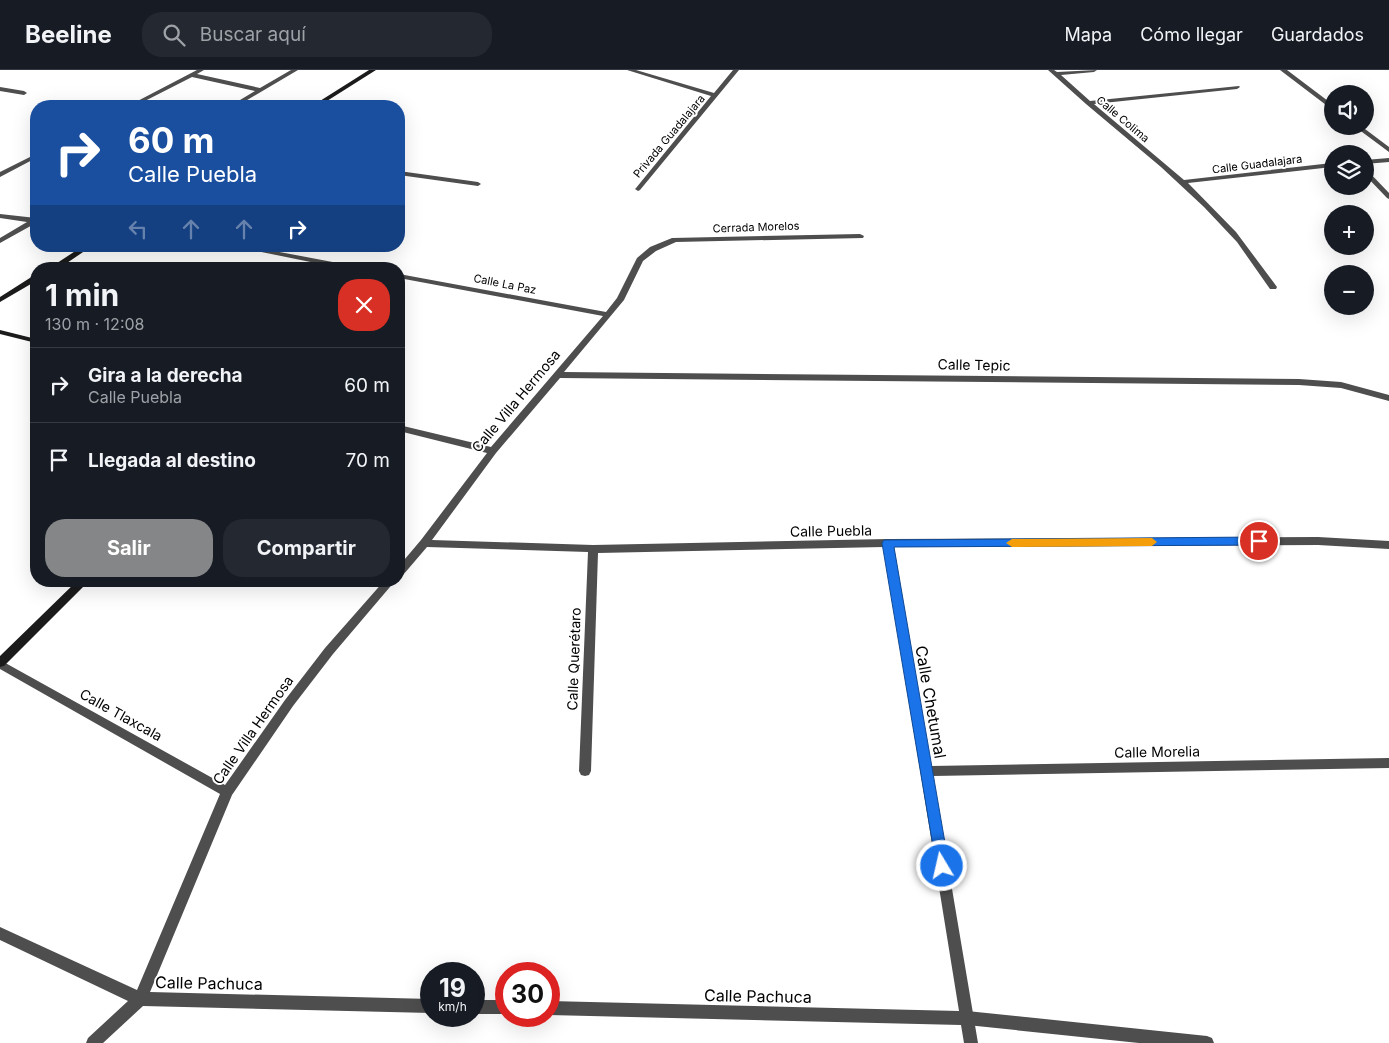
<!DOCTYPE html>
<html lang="es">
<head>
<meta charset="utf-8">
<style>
	:root { --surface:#171b24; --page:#242831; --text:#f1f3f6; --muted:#9ea1a6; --line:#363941; --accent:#858687 }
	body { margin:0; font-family:Inter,sans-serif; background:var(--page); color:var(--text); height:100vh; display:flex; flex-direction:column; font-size:19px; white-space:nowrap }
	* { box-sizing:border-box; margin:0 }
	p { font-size:16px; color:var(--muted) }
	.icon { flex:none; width:28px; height:28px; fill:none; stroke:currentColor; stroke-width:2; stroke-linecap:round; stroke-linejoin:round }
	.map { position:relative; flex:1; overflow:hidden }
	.panel { position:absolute; left:30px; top:192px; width:375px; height:325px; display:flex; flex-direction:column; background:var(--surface); border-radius:20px; box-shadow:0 5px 20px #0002 }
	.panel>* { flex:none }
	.hud { position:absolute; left:30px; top:30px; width:375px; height:152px; border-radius:20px; box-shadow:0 5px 20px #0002; background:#1a4fa0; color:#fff; overflow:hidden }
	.controls { position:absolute; left:1324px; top:15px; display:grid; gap:10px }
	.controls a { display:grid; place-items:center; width:50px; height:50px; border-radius:50%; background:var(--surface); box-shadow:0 5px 20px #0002; font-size:25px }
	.speed { position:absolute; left:420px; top:892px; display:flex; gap:10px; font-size:25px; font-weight:700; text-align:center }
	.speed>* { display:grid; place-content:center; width:65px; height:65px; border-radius:50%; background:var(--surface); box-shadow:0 5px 20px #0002; line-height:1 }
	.speed small { font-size:12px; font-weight:400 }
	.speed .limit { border:8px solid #d22; background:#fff; color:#111 }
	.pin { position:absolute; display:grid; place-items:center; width:42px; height:42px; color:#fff; margin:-21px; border:2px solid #fff; border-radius:50%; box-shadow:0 1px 5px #0007 }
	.me { position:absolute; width:55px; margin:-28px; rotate:351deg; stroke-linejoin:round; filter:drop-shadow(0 0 4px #0008) }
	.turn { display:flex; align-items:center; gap:18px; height:105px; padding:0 15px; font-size:22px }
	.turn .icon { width:65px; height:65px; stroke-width:2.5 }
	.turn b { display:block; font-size:35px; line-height:42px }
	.lanes { display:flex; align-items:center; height:48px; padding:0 15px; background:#0003; justify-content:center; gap:25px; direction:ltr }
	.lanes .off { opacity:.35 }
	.round { display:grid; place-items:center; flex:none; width:52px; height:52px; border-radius:20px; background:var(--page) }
	.head { display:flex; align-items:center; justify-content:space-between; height:85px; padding:0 15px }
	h1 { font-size:30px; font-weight:700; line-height:38px }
	.cta { display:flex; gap:10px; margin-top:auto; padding:10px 15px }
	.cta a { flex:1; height:58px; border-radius:20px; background:var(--accent); color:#fff; font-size:20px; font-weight:700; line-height:58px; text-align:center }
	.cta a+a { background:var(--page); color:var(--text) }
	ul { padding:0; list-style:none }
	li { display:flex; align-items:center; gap:15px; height:75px; padding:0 15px; border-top:1px solid var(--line) }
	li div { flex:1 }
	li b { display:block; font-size:19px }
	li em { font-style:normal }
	header { display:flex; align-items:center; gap:30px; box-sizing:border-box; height:70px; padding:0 25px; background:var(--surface); border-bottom:1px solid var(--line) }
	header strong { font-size:24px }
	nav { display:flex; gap:28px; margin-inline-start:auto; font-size:18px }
	.search { width:350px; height:45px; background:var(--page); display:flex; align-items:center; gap:12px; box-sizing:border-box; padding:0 18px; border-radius:20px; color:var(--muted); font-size:19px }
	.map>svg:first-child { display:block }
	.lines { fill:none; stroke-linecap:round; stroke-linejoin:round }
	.lane { fill:#4e4e4e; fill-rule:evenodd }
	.street { fill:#4e4e4e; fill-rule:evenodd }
	.secondary { fill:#1b1b1b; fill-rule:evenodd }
	.route { fill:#1a73e8; stroke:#114b97 }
	.slow { fill:#f59e0b }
	.labels { text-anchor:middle; stroke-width:4; stroke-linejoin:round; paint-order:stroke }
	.far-street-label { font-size:11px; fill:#000; stroke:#fff }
	.street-label { font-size:14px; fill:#000; stroke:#fff }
	.near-street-label { font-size:16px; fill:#000; stroke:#fff }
</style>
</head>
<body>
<header>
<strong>Beeline</strong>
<div class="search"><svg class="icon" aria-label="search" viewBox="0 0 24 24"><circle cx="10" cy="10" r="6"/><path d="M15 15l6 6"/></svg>Buscar aquí</div>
<nav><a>Mapa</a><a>Cómo llegar</a><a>Guardados</a></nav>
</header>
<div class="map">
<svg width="1389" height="973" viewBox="0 0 1389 973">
	<rect width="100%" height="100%" fill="#fff"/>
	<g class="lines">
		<path class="lane" d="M967 941 1207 966 1212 968 1214 973H1139L967 955 962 953 960 948 962 943Z"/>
		<path class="street" d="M197 0H204L197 4 260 18 291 0H298L237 36H230L255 21 192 7 135 36H128Z
			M627 0H636L714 23 733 0H739L640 120 638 121 635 119 636 118 711 26Z
			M1048 0H1054L1057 2 1097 0 1094 2 1061 5 1090 31 1239 16 1240 17 1237 19 1094 34 1184 110 1332 93V97L1188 113 1236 162 1277 217 1276 219H1270L1237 172 1204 137 1161 97 1086 34Z
			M1280 0H1287L1332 34V39L1330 38Z
			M0 17 24 21 27 23 24 25 0 21Z
			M1354 56H1361L1389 77V82Z
			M36 84V88L0 107V102Z
			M1389 88V92L1365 94V90Z
			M1365 99 1367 100 1389 123V129L1387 128 1365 105Z
			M399 101 478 112 481 114 478 116 399 105Z
			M0 144 36 148V153L0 173V168L27 152 0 148Z
			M860 164 864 166 863 168 676 172 656 181 643 191 624 230 564 302 1299 309 1341 312 1389 325V331L1341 318 1299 315 560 308 496 383 432 470 593 475 888 469 1318 467 1389 471V479L1318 475 894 477 931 696 1389 688V698L933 706 978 973H964L961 955 549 945V931L959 941 884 477 598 483 591 701 589 705 585 706 581 705 579 701 588 482 427 477 403 505 399 506V496L421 470 487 383 399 361V355L491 377 603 246 399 208V204L606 242 617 228 637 188 650 177 672 168Z
			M232 176H248L359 197 363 199H345Z
			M384 511H395L333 584 293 636 232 725 150 922 431 929V943L143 936 103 973H86L88 968 128 931 0 870V857L137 920 220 724 0 599V590L225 715 285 630 325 578Z
			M474 930H506V944H474Z"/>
		<path class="secondary" d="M369 0H376L319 36H312Z
			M83 176H92L58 199H48Z
			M33 206H36V211L0 232V227Z
			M0 260 36 269V273L0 264Z
			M77 511H89L4 596 0 597V586Z"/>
	</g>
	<path class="route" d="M1259 467 1265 471 1259 475 894 477 949 796 947 800 942 802 937 800 882 473 884 470Z"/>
	<path class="slow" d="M1152 468 1157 472 1152 476 1012 477 1006 473 1012 469Z"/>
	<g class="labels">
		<g class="far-street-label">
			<text transform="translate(1123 49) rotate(40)" y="4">Calle Colima</text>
			<text transform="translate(669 66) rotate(-50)" y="4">Privada Guadalajara</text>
			<text transform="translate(1257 94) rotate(-7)" y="4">Calle Guadalajara</text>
			<text transform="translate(756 157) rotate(-2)" y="4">Cerrada Morelos</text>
			<text transform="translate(505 214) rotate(11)" y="4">Calle La Paz</text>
		</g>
		<g class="street-label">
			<text transform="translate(974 295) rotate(1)" y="5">Calle Tepic</text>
			<text transform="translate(516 331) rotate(-50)" y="5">Calle Villa Hermosa</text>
			<text transform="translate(831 461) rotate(-1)" y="5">Calle Puebla</text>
			<text transform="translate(574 589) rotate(-88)" y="5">Calle Querétaro</text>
			<text transform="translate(121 645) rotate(29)" y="5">Calle Tlaxcala</text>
			<text transform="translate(253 660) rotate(-55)" y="5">Calle Villa Hermosa</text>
			<text transform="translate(1157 682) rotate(-1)" y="5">Calle Morelia</text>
		</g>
		<g class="near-street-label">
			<text transform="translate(931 632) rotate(80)" y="6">Calle Chetumal</text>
			<text transform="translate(209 913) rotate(1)" y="6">Calle Pachuca</text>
			<text transform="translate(758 926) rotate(1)" y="6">Calle Pachuca</text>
		</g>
	</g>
</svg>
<div class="controls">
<a><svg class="icon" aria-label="sound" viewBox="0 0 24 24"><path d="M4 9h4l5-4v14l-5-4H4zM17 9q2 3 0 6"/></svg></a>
<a><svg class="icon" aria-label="layers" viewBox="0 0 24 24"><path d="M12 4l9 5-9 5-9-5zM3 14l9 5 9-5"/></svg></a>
<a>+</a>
<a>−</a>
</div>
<div class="speed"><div>19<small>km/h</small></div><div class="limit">30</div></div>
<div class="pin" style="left:1259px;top:471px;background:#d93025"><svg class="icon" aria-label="arrive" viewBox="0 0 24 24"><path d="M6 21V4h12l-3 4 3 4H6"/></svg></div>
<svg class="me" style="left:942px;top:796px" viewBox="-20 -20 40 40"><circle r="17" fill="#1a73e8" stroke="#fff" stroke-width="3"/><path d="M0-11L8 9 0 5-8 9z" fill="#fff"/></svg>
<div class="hud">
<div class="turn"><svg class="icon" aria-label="right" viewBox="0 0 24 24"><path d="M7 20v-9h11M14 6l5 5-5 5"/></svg><div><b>60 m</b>Calle Puebla</div></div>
<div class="lanes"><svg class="icon off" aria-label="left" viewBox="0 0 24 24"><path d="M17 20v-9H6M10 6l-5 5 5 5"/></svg><svg class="icon off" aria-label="ahead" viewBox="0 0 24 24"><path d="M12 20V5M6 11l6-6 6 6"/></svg><svg class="icon off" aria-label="ahead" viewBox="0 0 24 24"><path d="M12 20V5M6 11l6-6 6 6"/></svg><svg class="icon" aria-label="right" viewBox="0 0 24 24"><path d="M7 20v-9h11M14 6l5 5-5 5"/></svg></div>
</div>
<section class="panel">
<div class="head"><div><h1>1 min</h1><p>130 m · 12:08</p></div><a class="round" style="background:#d93025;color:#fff"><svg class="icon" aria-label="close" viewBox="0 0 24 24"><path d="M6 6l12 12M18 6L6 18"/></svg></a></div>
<ul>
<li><svg class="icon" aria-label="right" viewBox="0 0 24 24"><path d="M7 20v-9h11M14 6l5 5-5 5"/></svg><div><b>Gira a la derecha</b><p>Calle Puebla</p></div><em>60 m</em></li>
<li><svg class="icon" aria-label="arrive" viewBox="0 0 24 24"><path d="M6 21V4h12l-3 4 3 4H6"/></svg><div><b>Llegada al destino</b></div><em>70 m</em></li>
</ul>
<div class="cta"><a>Salir</a><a>Compartir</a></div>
</section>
</div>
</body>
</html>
